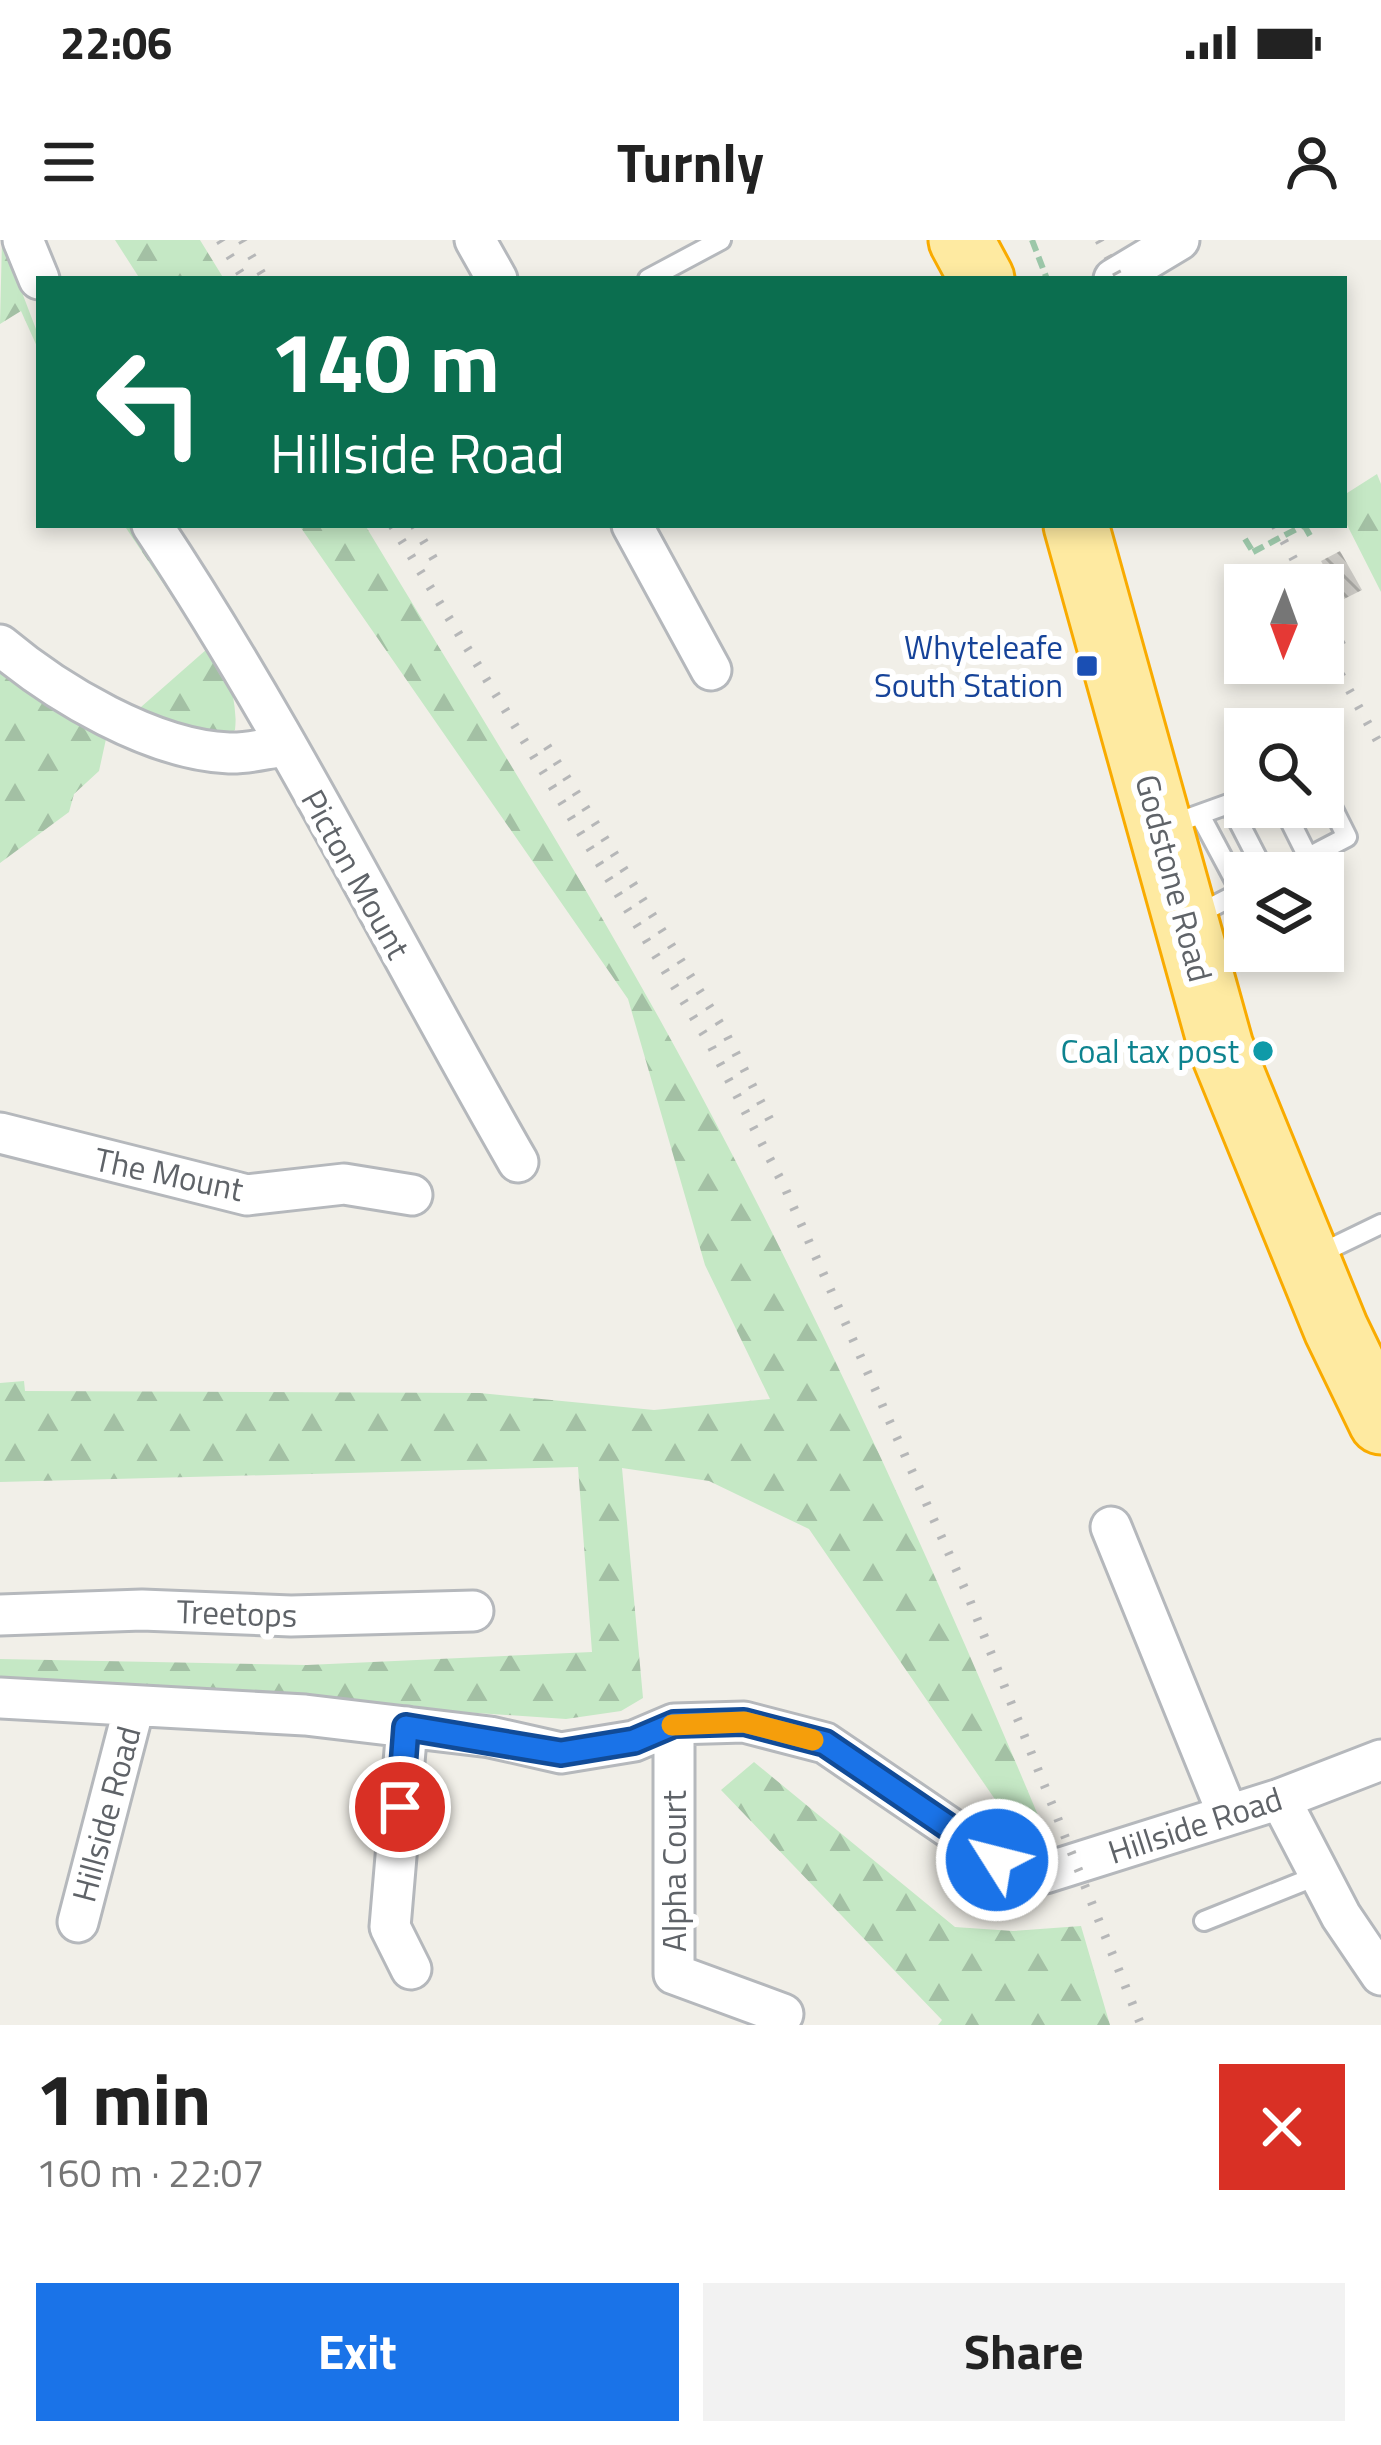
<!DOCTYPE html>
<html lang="en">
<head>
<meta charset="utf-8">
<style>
	:root { --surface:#fff; --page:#f2f2f2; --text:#222; --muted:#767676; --accent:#1a73e8 }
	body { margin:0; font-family:"Titillium Web",sans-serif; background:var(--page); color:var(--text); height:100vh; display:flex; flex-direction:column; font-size:45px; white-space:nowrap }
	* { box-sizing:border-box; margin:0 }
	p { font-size:39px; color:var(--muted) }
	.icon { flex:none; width:66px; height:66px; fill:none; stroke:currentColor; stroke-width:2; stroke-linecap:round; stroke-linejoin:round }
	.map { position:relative; height:1785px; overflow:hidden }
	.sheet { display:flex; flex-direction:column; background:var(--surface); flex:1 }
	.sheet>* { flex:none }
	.banner { position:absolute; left:36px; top:36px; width:1311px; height:252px; border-radius:0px; box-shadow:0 6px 18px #0003; background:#0b6e4f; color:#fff; overflow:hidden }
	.needle { width:78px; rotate:181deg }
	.tools { position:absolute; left:1224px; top:324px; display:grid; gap:24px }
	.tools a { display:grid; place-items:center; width:120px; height:120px; border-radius:0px; background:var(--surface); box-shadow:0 6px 18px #0003; font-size:60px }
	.pin { position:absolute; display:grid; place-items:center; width:102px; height:102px; color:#fff; margin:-51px; border:6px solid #fff; border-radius:50%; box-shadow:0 3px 12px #0007 }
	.me { position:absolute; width:132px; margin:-66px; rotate:306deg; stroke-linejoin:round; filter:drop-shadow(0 0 9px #0008) }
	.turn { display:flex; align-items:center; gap:42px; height:252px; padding:0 36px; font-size:54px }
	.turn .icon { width:156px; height:156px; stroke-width:2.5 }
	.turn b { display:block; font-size:84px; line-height:102px }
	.round { display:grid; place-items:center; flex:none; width:126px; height:126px; border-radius:0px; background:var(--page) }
	.headline { display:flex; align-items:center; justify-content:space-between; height:204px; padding:0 36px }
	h1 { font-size:72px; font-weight:700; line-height:90px }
	.primary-button { display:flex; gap:24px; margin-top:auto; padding:24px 36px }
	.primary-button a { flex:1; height:138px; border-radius:0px; background:var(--accent); color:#fff; font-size:48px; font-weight:700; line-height:138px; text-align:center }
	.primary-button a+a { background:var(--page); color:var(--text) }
	.status { display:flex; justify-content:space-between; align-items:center; height:84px; padding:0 60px; background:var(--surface); direction:ltr }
	.status svg { height:33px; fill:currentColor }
	header { display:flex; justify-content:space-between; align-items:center; height:156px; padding:0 36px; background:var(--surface); font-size:54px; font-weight:700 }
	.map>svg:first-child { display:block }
	.forest { fill:url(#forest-firs) }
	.building { fill:url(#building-back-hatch) }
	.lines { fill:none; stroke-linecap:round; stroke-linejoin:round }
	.service-casing { stroke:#b5b8bc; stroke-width:24 }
	.minor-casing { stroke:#b5b8bc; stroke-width:45 }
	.trunk-casing { stroke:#f9ab00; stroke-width:69 }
	.path { stroke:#9cc7a9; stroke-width:6; stroke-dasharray:12 6; stroke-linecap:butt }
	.service { stroke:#fff; stroke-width:18 }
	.minor { stroke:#fff; stroke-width:39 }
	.trunk { stroke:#feeaa1; stroke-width:63 }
	.rail { stroke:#b6b7b8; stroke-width:9; stroke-dasharray:3 15; stroke-linecap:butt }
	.path-bridge { stroke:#9cc7a9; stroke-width:6; stroke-dasharray:12 6; stroke-linecap:butt }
	.route-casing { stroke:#114b97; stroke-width:30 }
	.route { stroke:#1a73e8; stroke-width:21 }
	.slow { stroke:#f59e0b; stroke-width:21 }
	.transit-dot { fill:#1a4fb4; stroke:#fff; stroke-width:4.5 }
	.culture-dot { fill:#0f9aa8; stroke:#fff; stroke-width:4.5 }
	.labels { text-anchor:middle; stroke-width:12; stroke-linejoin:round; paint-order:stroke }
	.transit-label { font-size:33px; fill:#164399; stroke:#fff; text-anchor:end }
	.street-label { font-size:33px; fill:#5f6368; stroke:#fff }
	.culture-label { font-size:33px; fill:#0d838f; stroke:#fff; text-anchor:end }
</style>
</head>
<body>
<div class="status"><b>22:06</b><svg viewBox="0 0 49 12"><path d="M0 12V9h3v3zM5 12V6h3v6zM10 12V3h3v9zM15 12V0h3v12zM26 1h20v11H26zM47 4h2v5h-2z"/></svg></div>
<header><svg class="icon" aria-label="menu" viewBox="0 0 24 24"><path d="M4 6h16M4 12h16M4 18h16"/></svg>Turnly<svg class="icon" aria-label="person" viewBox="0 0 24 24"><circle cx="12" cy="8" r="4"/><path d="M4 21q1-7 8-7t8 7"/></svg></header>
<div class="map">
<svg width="1381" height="1785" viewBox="0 0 1381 1785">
	<defs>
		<pattern id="forest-firs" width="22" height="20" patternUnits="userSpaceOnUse" patternTransform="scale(3)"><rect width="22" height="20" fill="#c5e8c5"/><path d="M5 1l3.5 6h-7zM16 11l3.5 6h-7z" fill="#a3c0a4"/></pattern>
		<pattern id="building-back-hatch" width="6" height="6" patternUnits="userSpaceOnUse" patternTransform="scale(3)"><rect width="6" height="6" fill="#cccac5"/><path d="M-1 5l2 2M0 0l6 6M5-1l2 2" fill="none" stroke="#a9a8a4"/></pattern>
	</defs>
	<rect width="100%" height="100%" fill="#f1efe8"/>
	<path class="forest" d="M2 0 39 97V111L21 71 0 84Z
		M115 0H200L224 39H140Z
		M1377 234 1381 244V352L1344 279V255Z
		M124 285H133C170 341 243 421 235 490L229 494 189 489 131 468 141 467 207 409Z
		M299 285H365C476 470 592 652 694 842 824 1085 939 1338 1045 1592L1014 1587 809 1289 709 1241 622 1228 643 1458 621 1471 566 1479 0 1441V1419L307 1425 592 1412 578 1227 0 1242V1143L24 1141 25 1151 480 1153 654 1170 770 1159 705 1025 628 759Z
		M0 425 101 490 106 499 99 531 74 554 69 572 0 623Z
		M754 1522 955 1687 1013 1691 1081 1686 1110 1785H938L942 1780 721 1550Z"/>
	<path class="building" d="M1340 311 1362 350 1342 360 1321 321Z"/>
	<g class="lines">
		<defs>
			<path id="service" d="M648 39 721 0
				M1230 565 1265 633
				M1283 567 1308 617
				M1201 577 1241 652
				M1170 585 1245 558
				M1278 633 1347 597 1323 549
				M1196 675 1245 650
				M1317 1015 1381 984
				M1204 1681 1319 1635"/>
			<path id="minor" d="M23 0 39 39
				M475 0 497 39
				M1114 39 1179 0
				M152 285C287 488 396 710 518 922
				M632 285 711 430
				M0 405C57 453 152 510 229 513 247 514 267 508 285 506
				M0 893 247 955 344 944 412 955
				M1111 1287 1228 1575
				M0 1375 142 1370 291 1376 473 1371
				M0 1458 305 1475 490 1497 561 1513 634 1501 674 1484 744 1482 825 1503 997 1620 1017 1632 1045 1633 1280 1559 1381 1520
				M674 1484V1734L783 1774
				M407 1487 390 1687 411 1729
				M1280 1559 1341 1676 1381 1735
				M78 1682 134 1467"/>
			<path id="trunk" d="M961 0 982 39
				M1076 285 1221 807 1336 1089 1381 1182"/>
		</defs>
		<use href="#service" class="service-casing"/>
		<use href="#minor" class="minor-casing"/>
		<use href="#trunk" class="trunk-casing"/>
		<path class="path" d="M1032 0 1047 39
			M1304 285 1312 299
			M1245 299 1253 312"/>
		<use href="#service" class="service"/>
		<use href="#minor" class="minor"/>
		<use href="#trunk" class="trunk"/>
		<path class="rail" d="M220 0 244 39
			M242 0 265 39
			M1099 0 1120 39
			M392 285 711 806 784 946 968 1356 1141 1785
			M414 285 438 326
			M1275 285 1308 345
			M1323 371 1349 418
			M1323 403 1381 507
			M547 506 724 790 771 882"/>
		<path class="path-bridge" d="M1253 312 1304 285"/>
	</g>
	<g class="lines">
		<defs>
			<path id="route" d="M400 1567 406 1487 561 1513 634 1501 674 1484 744 1482 825 1503 997 1620"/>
		</defs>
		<use href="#route" class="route-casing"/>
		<use href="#route" class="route"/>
		<path class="slow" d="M672 1485 744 1482 813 1500"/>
	</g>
	<rect class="transit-dot" x="1075" y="414" width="24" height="24" rx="6"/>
	<circle class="culture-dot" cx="1263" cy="811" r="12"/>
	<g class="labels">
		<g class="transit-label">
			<text x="1063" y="419">Whyteleafe<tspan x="1063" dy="38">South Station</tspan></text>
		</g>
		<g class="street-label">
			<text transform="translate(356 634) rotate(61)" y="12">Picton Mount</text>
			<text transform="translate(1174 638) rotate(75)" y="12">Godstone Road</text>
			<text transform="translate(169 934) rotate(12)" y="12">The Mount</text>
			<text transform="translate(237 1373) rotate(2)" y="12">Treetops</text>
			<text transform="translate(106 1574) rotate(-75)" y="12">Hillside Road</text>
			<text transform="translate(1195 1585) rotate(-18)" y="12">Hillside Road</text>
			<text transform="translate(674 1631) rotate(-90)" y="12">Alpha Court</text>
		</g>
		<g class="culture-label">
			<text x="1239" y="823">Coal tax post</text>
		</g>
	</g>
</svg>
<div class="tools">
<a><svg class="needle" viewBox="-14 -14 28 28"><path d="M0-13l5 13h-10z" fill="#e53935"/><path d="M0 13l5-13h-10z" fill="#767676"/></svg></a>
<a><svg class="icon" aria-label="search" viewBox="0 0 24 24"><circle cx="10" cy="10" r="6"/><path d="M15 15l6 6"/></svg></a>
<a><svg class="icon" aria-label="layers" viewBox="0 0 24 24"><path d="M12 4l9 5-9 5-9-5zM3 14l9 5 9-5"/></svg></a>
</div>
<div class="pin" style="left:400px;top:1567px;background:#d93025"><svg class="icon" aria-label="arrive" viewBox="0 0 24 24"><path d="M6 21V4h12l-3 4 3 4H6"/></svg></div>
<svg class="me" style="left:997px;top:1620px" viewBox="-20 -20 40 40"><circle r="17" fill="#1a73e8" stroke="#fff" stroke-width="3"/><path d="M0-11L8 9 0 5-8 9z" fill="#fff"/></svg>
<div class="banner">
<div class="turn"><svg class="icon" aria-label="left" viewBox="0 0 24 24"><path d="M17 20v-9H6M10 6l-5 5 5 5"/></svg><div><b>140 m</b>Hillside Road</div></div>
</div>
</div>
<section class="sheet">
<div class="headline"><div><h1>1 min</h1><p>160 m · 22:07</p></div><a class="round" style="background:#d93025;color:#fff"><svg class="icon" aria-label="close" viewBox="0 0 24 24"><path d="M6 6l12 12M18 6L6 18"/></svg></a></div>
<div class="primary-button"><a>Exit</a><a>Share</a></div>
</section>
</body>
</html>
